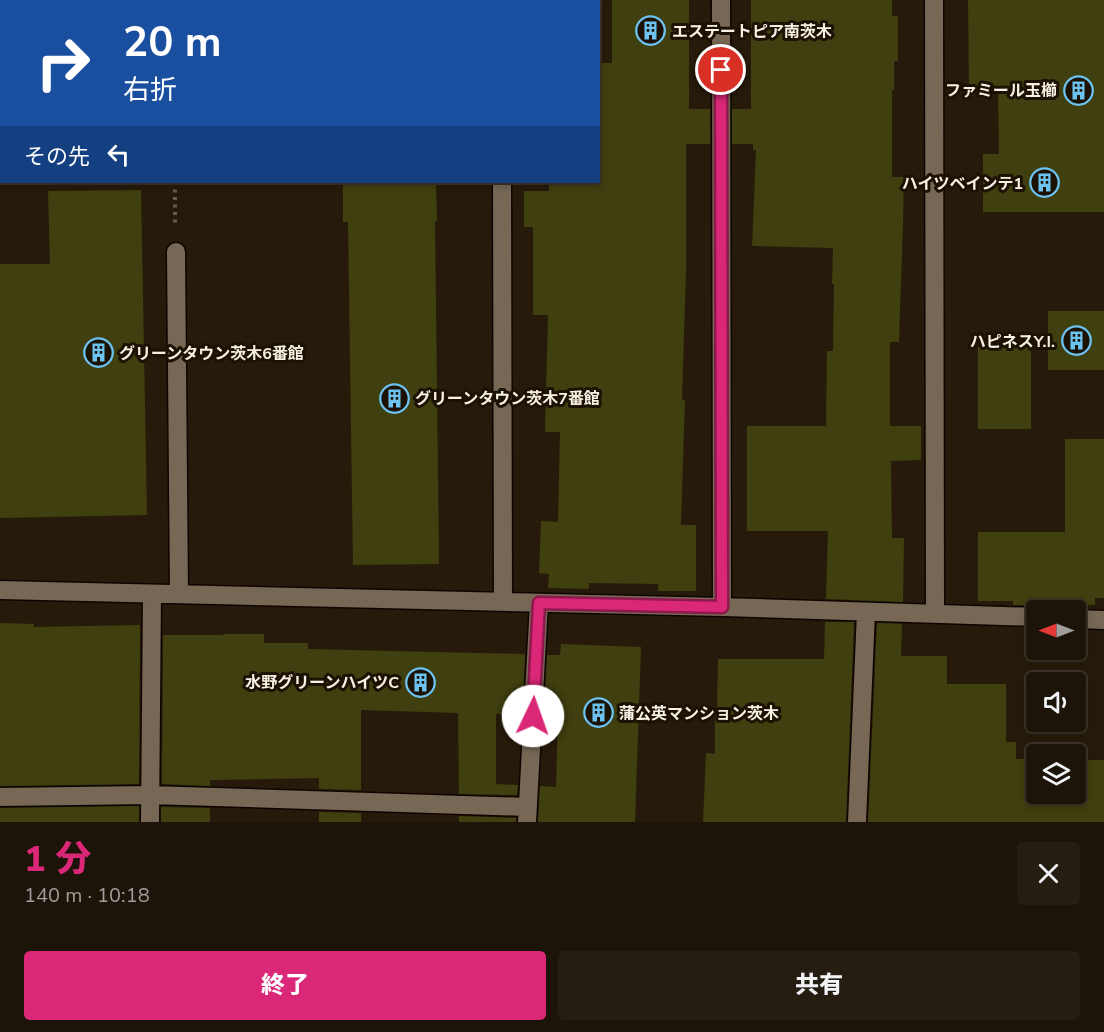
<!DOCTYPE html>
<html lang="ja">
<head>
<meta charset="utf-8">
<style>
	:root { --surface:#1c1408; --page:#251d12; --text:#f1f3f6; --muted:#a09e9c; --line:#3a3329; --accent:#db2777 }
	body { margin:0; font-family:"Nunito Sans","Noto Sans JP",sans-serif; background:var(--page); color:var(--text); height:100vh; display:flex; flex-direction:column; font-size:22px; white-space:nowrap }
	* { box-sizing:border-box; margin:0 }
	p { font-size:20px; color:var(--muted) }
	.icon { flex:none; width:33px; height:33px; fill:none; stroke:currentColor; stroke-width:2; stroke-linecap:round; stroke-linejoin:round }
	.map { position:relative; height:822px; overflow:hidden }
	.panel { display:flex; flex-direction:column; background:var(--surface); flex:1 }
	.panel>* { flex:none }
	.banner { position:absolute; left:0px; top:0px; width:600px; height:183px; box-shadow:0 3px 9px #0003,0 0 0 2px var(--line); background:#1a4fa0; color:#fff; overflow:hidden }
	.needle { width:39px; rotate:270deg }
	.controls { position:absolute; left:1026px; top:600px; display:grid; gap:12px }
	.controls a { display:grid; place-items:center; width:60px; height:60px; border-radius:6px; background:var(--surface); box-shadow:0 3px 9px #0003,0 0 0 2px var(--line); font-size:30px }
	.pin { position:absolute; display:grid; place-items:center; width:51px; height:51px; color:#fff; margin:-26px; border:3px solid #fff; border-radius:50%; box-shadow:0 2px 6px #0007 }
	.me { position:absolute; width:66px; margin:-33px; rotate:3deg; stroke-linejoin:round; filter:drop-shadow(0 0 4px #0008) }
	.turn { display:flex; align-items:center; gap:21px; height:126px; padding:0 24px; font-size:27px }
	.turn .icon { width:78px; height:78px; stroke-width:2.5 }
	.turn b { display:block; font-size:42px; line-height:51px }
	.then { display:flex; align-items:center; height:57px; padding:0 24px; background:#0003; gap:12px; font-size:22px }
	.round { display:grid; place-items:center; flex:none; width:63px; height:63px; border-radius:6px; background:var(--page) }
	.overview { display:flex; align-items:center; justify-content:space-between; height:102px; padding:0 24px }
	h1 { font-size:36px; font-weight:800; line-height:45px; color:var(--accent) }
	.action { display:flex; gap:12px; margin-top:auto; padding:12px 24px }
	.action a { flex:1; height:69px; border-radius:6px; background:var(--accent); color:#fff; font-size:24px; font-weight:800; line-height:69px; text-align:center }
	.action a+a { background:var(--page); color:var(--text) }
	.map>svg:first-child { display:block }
	.building { fill:#403f0f }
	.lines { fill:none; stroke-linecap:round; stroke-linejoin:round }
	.lane-casing { stroke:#0f0500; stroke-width:21 }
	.street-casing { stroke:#0f0500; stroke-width:21 }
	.path { stroke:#655b4c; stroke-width:4; stroke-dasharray:3 4.5; stroke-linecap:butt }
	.lane { stroke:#766855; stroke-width:18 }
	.street { stroke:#766855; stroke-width:18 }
	.route-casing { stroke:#8e194d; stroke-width:15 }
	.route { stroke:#db2777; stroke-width:10 }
	.labels { text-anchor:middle; stroke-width:6; stroke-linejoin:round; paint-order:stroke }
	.poi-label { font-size:16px; font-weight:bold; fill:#f8f0e5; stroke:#1c1203; text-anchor:start }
</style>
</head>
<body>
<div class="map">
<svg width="1104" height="822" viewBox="0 0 1104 822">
	<rect width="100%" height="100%" fill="#261b0a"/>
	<path class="building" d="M612 0H689V109H710V144H686V271L682 400H685L681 525H696V591H658V584L589 583V589L548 588 549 574 539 573 541 521 558 522 560 432H545L548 315H533V227H524V191H549V182H598V63H612Z
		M751 0H892V16H898V61H894V90H892V177H904L903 223 899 342H890V426H921V460L891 461 892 538H904L903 602 826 599 828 531H747V426H826L827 351H833L834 284H832L833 248 752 246 756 150H753V144H732V109H751Z
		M968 0H1104V212H983V154H999L998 91H969Z
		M343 182H436L437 221H435L439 564 353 565 348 222H343Z
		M141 190 147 515 0 518V264H50L48 191Z
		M1048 311H1104V370H1048Z
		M978 347H1031V429H978Z
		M1065 439H1104V598H1095V605H1013V601H978V532H1065Z
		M825 622H854L846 822H703L706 753 715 754V709H717L718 659H824Z
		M0 623 34 624V627L140 625 139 784 0 786Z
		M877 623 902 624 901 656H947V684H1006V742H1016V759H1036V794H1076V760H1104V822H868Z
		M223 634H264V643H308V649L525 654 522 715 496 714V784L518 785 517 795 459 794 458 713 361 710V790L319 789V778L210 780V786L162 784 163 635H223Z
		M561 644 641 647 635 822H538L540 786 556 787 558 716H544L547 655H560Z
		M139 806V822H0V808Z
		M161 807 210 808V822H161Z
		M319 812 361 813V822H319Z
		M459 816 516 818V822H459Z"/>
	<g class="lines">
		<defs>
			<path id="lane" d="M176 252 179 594"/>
			<path id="street" d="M501 0V2
				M721 0 722 607
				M934 0 935 614
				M502 182 503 602
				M0 590 722 607 1036 617
				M1076 619 1104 620
				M0 797 150 795 528 807
				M150 822 152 594
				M527 822 539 603
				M857 822 866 612"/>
		</defs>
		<use href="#lane" class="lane-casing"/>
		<use href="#street" class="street-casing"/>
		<path class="path" d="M171 0V2
			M175 182V223"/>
		<use href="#lane" class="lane"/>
		<use href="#street" class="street"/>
	</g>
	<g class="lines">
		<defs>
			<path id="route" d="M533 716 539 603 722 607 721 70"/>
		</defs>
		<use href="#route" class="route-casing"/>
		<use href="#route" class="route"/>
	</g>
	<defs>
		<symbol id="building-ring" viewBox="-11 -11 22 22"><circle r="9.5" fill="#1c1203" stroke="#6cc3f2" stroke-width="1.5"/><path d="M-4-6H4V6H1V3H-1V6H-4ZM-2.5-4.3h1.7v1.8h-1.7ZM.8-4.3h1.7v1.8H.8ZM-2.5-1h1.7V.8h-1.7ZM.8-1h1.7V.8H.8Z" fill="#6cc3f2"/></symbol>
	</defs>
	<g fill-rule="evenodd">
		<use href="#building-ring" x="634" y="14" width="33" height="33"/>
		<use href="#building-ring" x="1062" y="74" width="33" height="33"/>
		<use href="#building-ring" x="1028" y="166" width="33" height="33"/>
		<use href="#building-ring" x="1060" y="324" width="33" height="33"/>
		<use href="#building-ring" x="82" y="336" width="33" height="33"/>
		<use href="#building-ring" x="378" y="382" width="33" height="33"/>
		<use href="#building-ring" x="404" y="666" width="33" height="33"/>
		<use href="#building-ring" x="582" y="696" width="33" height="33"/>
	</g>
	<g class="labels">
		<g class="poi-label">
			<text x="672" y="37">エステートピア南茨木</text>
			<text x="1057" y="96" text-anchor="end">ファミール玉櫛</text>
			<text x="1023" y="189" text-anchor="end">ハイツベインテ1</text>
			<text x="1055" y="347" text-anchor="end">ハピネスY.I.</text>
			<text x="119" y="359">グリーンタウン茨木6番館</text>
			<text x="415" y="404">グリーンタウン茨木7番館</text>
			<text x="399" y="688" text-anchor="end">水野グリーンハイツC</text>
			<text x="619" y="719">蒲公英マンション茨木</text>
		</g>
	</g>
</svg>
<div class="controls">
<a><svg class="needle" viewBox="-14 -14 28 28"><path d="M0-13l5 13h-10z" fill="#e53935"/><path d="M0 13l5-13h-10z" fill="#a09e9c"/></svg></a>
<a><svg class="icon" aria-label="sound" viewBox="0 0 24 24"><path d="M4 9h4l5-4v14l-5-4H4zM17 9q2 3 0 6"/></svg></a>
<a><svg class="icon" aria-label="layers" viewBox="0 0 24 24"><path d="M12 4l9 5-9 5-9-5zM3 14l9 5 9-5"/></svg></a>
</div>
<div class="pin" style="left:721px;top:70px;background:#d93025"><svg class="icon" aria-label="arrive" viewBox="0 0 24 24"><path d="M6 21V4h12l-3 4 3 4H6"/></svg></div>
<svg class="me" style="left:533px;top:716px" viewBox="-20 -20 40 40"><circle r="19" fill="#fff"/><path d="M0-13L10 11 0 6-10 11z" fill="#db2777"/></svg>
<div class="banner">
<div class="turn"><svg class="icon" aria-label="right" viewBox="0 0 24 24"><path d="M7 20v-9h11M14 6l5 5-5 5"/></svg><div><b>20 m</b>右折</div></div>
<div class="then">その先<svg class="icon" aria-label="left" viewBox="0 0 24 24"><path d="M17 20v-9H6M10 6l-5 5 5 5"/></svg></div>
</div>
</div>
<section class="panel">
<div class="overview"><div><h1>1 分</h1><p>140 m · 10:18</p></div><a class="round"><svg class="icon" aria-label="close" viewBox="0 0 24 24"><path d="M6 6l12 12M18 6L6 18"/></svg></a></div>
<div class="action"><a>終了</a><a>共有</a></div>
</section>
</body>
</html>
